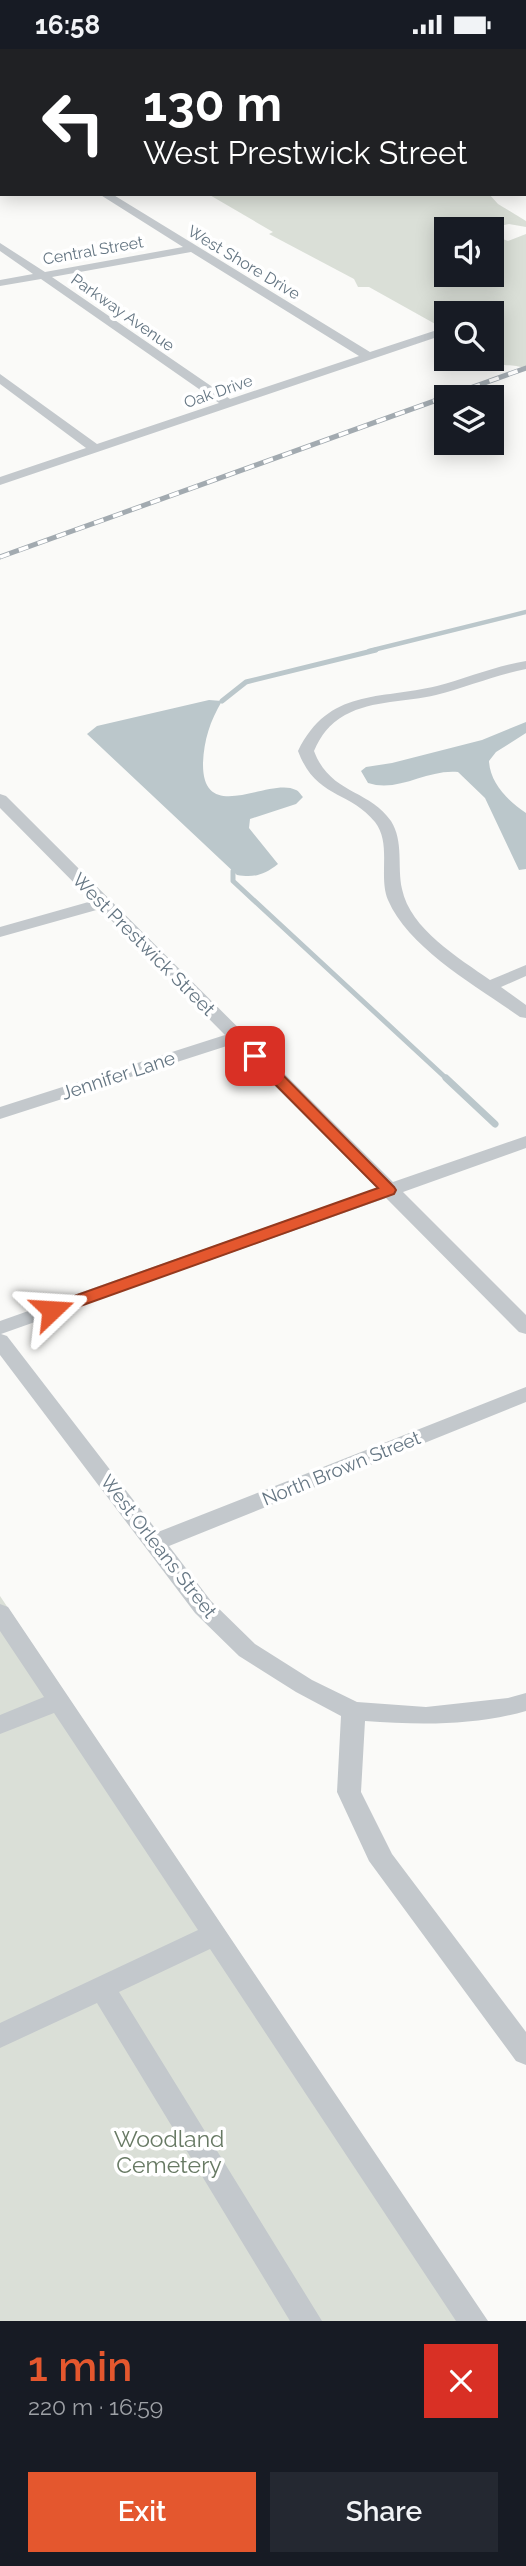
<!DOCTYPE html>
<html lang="en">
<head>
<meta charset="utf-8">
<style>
	:root { --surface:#171b24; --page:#242831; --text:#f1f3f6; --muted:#9ea1a6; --accent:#e4572e }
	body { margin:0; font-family:Raleway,sans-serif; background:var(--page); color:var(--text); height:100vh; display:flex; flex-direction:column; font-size:26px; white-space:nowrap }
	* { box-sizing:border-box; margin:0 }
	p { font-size:23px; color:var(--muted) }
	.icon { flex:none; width:38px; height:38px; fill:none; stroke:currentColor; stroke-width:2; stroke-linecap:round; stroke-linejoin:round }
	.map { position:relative; height:2272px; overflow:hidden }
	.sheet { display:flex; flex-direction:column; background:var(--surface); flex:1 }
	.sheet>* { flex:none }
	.guide { position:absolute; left:0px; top:0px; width:527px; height:147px; box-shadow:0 4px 18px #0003; background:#202124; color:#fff; overflow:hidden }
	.buttons { position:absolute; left:434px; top:168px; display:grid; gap:14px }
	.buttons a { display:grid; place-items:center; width:70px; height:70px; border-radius:0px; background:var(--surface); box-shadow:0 4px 18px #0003; font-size:35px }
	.pin { position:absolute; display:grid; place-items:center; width:60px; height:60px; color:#fff; margin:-30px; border-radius:14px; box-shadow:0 4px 10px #0006 }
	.me { position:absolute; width:77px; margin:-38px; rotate:70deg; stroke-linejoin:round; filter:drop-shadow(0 0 5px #0008) }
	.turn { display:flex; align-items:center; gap:24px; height:147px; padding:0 28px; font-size:32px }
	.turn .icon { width:91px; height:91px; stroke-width:2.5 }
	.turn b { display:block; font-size:49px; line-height:60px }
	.round { display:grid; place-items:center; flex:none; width:74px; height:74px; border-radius:0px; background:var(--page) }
	.headline { display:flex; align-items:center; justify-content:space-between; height:119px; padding:0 28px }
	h1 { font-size:42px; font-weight:600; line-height:52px; color:var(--accent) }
	.cta { display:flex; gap:14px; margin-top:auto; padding:14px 28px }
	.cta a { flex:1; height:80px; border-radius:0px; background:var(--accent); color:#fff; font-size:28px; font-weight:600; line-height:80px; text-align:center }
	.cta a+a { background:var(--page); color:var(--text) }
	.status { display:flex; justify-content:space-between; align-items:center; height:49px; padding:0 35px; background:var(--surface); direction:ltr }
	.status svg { height:19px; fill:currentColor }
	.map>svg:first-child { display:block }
	.green { fill:#dadfd7 }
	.water { fill:#bbc7cb }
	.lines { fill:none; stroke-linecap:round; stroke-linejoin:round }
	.stream-far2 { stroke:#bbc7cb; stroke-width:4.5 }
	.stream-far1 { stroke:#bbc7cb; stroke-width:5 }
	.stream { stroke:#bbc7cb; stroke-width:7 }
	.minor { fill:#c3c8cc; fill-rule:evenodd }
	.rail-casing { stroke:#a2aab0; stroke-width:5 }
	.rail { stroke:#fff; stroke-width:3.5; stroke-dasharray:10; stroke-linecap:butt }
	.route { fill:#e4572e; stroke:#94391e; stroke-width:2 }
	.labels { text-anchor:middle; stroke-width:7; stroke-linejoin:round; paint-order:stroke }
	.far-street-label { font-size:16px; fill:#657683; stroke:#fff }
	.street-label { font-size:19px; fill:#657683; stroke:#fff }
	.near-park-label { font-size:23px; fill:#687a64; stroke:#fff }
</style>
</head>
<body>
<div class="status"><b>16:58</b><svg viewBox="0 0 49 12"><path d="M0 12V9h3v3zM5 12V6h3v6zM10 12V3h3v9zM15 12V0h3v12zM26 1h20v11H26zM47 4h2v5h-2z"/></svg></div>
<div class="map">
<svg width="526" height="2272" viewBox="0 0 526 2272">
	<rect width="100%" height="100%" fill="#fafaf8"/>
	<path class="green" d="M208 145H489L498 155 526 172V178L509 175 485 180H446V226H492V186L508 192 526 185V320C509 312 500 321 486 310H492V264H446V281L369 238H358L354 230 269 185 273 183Z
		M0 1547 487 2272H0Z"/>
	<path class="water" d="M0 0H526V109L525 2H2V43Z
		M209 651 222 652C210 672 204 691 203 714 202 778 270 727 296 741 299 742 301 746 303 748L296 755 250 770 249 779 278 815C264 826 254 829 237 826L87 685 97 677Z
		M526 673V684L496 703 489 712C490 734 508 752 526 764V820L519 821 485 749 458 723C426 720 399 744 368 734L361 722 366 718 392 714 482 691Z"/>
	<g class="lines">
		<path class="stream-far2" d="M369 602 526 563"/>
		<path class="stream-far1" d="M222 652 246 633 376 601
			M233 822V832L448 1031"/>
		<path class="stream" d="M446 1029 495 1075"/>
		<path class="minor" d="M0 81 2 82V88L0 87Z
			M525 137H526V143H525Z
			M99 145H112L370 303 446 278V285L0 436V428L86 399 0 335V325L97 395 219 354 41 230 0 237V231L33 225 0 202V194L45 223 183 198ZM191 203 359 307 230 350 52 228Z
			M526 612V620C495 626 467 638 436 646 407 653 373 651 345 666 329 675 321 686 314 702 330 745 369 740 391 772 404 793 397 817 402 840 410 880 459 909 490 931L526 916V927L501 938 526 956V969L520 968C478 938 409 900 388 851 378 827 392 795 375 773 349 741 316 750 298 702 329 639 379 651 437 637 467 629 496 617 526 612Z
			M0 745 6 747 393 1133 526 1087V1099L403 1143 526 1266V1285L519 1283 386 1149 1 1285 7 1287 158 1483 526 1338V1353L169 1497 211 1552 255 1595 312 1631 357 1653 426 1658 508 1649 526 1644V1662C473 1677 419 1676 365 1672L361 1743 392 1805 526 1983V2016L516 2012 369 1812 337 1743 341 1667 296 1643 239 1607 195 1564 0 1306V1272L377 1139 233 995 0 1070V1058L225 986 100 860 0 888V878L92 852 0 759Z
			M0 1555 8 1558 488 2272H456L210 1900 119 1943 322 2272H290L97 1954 0 1999V1974L198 1881 54 1664 0 1685V1666L44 1648 0 1582Z"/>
		<defs>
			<path id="rail" d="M0 508 526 319"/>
		</defs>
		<use href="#rail" class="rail-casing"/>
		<use href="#rail" class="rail"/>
	</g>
	<path class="route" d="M255 1002 261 1004 394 1138 396 1141 394 1145 58 1265H46L43 1261 46 1257 378 1139 250 1010 248 1007Z"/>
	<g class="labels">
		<g class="far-street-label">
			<text transform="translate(93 201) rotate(-10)" y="6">Central Street</text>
			<text transform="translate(244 213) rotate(31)" y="6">West Shore Drive</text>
			<text transform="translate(123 263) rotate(35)" y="6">Parkway Avenue</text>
			<text transform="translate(218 342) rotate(-19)" y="6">Oak Drive</text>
		</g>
		<g class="street-label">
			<text transform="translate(144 895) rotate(45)" y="7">West Prestwick Street</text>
			<text transform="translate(118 1026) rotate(-18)" y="7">Jennifer Lane</text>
			<text transform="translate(341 1419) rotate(-22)" y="7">North Brown Street</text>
			<text transform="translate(159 1497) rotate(52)" y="7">West Orleans Street</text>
		</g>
		<g class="near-park-label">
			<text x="169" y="2098">Woodland<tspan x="169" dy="26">Cemetery</tspan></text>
		</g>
	</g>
</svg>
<div class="buttons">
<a><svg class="icon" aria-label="sound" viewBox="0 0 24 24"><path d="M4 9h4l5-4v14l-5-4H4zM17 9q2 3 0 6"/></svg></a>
<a><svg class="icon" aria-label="search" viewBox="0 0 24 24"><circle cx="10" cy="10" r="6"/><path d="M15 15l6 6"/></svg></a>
<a><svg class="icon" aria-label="layers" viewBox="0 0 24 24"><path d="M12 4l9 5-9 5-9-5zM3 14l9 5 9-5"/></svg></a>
</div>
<div class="pin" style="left:255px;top:1007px;background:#d93025"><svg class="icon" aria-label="arrive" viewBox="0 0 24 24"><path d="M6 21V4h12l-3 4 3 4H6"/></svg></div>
<svg class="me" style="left:52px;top:1261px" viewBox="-20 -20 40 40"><path d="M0-17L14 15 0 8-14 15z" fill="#e4572e" stroke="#fff" stroke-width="4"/></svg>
<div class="guide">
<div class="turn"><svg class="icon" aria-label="left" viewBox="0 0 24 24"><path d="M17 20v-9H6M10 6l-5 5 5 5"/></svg><div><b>130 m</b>West Prestwick Street</div></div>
</div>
</div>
<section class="sheet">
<div class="headline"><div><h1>1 min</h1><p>220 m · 16:59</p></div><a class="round" style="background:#d93025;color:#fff"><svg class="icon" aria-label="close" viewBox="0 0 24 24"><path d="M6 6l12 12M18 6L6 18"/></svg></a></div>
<div class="cta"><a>Exit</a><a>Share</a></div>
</section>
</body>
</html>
